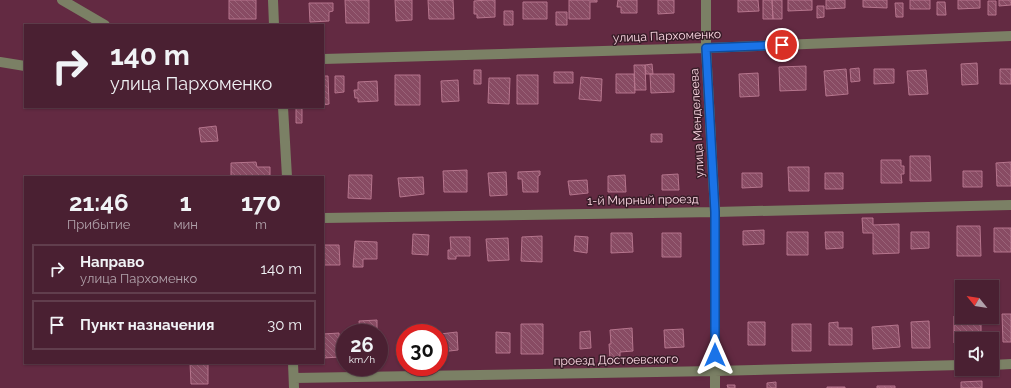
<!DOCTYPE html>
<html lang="ru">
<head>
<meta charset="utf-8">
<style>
	:root { --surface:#4a2032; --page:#542d3e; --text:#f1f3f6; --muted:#b2a3ac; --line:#613e4d }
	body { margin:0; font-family:Raleway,sans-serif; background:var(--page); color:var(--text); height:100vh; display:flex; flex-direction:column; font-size:15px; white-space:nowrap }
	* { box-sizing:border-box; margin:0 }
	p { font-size:13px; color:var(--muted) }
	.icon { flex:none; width:22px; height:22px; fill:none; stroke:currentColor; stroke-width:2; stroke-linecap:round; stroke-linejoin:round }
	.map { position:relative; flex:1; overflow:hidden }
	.drawer { position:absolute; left:24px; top:176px; width:300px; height:188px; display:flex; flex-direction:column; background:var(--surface); border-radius:0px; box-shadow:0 1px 3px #0004,0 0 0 1px var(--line) }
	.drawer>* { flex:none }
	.hud { position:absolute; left:24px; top:24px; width:300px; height:84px; border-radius:0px; box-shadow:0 1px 3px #0004,0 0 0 1px var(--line); background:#4a2032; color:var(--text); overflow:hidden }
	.needle { width:26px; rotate:300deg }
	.buttons { position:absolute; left:955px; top:280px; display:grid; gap:8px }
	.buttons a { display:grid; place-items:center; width:44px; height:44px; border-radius:0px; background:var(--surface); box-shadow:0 1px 3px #0004,0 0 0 1px var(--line); font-size:20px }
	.speed { position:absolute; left:336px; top:324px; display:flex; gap:8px; font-size:20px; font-weight:700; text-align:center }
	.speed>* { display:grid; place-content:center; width:52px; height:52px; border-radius:50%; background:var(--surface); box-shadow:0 1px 3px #0004,0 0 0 1px var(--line); line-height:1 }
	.speed small { font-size:10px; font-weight:400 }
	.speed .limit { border:6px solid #d22; background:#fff; color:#111 }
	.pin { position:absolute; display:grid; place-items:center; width:34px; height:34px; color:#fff; margin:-17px; border:2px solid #fff; border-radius:50%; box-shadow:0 1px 4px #0007 }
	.me { position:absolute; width:44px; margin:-22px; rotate:0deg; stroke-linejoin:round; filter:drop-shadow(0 0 3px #0008) }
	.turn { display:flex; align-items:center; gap:14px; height:84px; padding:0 20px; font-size:18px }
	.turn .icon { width:52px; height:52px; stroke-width:2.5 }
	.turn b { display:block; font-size:28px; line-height:34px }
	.eta { display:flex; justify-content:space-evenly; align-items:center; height:68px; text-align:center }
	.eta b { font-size:24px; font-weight:700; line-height:28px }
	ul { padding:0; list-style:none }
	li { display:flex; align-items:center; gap:12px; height:50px; margin:0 8px 6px; padding:0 12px; border:2px solid var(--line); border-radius:0px }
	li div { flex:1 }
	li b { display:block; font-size:15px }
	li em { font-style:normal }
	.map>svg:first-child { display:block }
	.building { fill:url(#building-back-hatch); stroke:#b6758d }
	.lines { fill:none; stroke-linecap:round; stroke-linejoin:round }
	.minor { stroke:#7b8065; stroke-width:10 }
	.route-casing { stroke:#114b97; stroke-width:10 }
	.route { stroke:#1a73e8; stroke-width:7 }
	.labels { text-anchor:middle; stroke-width:3; stroke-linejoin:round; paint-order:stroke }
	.street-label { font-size:12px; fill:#fed9e5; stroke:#381d28 }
</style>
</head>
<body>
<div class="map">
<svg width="1011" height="388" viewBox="0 0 1011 388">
	<defs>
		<pattern id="building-back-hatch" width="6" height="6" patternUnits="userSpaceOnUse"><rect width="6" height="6" fill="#884b63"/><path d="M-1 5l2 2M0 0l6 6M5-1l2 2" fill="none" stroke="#9a6479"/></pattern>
	</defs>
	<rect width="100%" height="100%" fill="#632a42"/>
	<path class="building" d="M229 0H256V19H229Z
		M345 0H369V23H346Z
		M395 0H412V20L396 21Z
		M428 0H453L454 19H429Z
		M487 0H495V17L477 18V14H474V1Z
		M569 0H597V2H590V19H569Z
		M618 0H637V13H621V7H617Z
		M658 0H674V13L658 14Z
		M738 0H758L759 11 738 12Z
		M763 0H772L773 19H763Z
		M772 0H782V19H773Z
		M788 0H812V10L788 11Z
		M826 0H845V8L826 9Z
		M863 0H887V8L863 7Z
		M910 0H930V9H910Z
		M958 0H980V8L958 9Z
		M999 0H1011V5L999 6Z
		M988 1H996V15H988Z
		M523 2H547V19H523Z
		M937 2H945L946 15H937Z
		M309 3H333V11L329 12V21L310 22Z
		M895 3H903V17H896Z
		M817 6H824V17L817 18Z
		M504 11H513V25H504Z
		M556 12H567V25H556Z
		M977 63 978 84 962 85 961 64Z
		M652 64 653 74H646L645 65Z
		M634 65H645L646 90H635Z
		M806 66V90L780 91 779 67Z
		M859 68 860 81 851 82 850 69Z
		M846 69 848 94 826 96 824 71Z
		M874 69H894V83L874 84Z
		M1000 69H1011V84H1000Z
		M474 70H481V84H474Z
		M926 70 928 94 909 95 907 71Z
		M554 72H573V83H554Z
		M758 73 759 96 740 97 739 74Z
		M616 74H634L635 93H616Z
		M650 74H674V92L651 93Z
		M395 75H420V105H395Z
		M517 75H538V104H517Z
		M323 76H328L329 104 323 105Z
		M335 76H344V92L335 93Z
		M581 77 602 79 601 101 579 99Z
		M489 78H510L509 104 488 103Z
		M458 80 459 101 442 102 441 81Z
		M377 81 378 101 358 102V98H355L354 90H358V82Z
		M296 107H302V123H296Z
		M216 126 218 141 201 142 199 128Z
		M651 134H662V142H651Z
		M910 156H930L931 181H910Z
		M881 160H901V166H904V174H901L902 183H881Z
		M256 162 257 167H270V175L257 177H231V163Z
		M1011 162V186H997L996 163Z
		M788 167H809V191H789Z
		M467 170V192H444L443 171Z
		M540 171V175L538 176V192H523L522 179H518V172Z
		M963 171H982V187H963Z
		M506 172 507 195 490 196 488 173Z
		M742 173H762V187L742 188Z
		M825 173H843V189H825Z
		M678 174 679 190H662V175Z
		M349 175H372L371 199 348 198Z
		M625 175 626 192H608V176Z
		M301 176H322V177H301Z
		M423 177 424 194 400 197 398 178Z
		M587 180 588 193 570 195 568 181Z
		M862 218H873V225L899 224V253L873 254V233H863Z
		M957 226H980L981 256H957Z
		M994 228H1011V252H994Z
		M764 230V244L743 245V231Z
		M787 232H808V255H787Z
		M825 232H843V248L826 249Z
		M911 232H929V248L911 249Z
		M611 233H632L633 252 611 253Z
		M662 233H681V257H662Z
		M413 234 429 235 428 255 412 254Z
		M542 236V262L521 261 522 237Z
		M575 236 588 237 587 253 574 251Z
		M450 237H470V256H456V259H448V250H451Z
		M508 238 509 260 488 261 486 239Z
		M355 241 377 242V259H363V267H353Z
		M323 245H339L340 265H323Z
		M1002 314H1011V342H1003Z
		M954 316 981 317V339H962V343H954Z
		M377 320V333H360L359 321Z
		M929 321 930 348H912L911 322Z
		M748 322H765V345H748Z
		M838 322V328H852V345H829V323Z
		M521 324H543V354H521Z
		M792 324H811V351H792Z
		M898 325 900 347 873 349 872 327Z
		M632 328 633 351 620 352V358H610L609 344H611L610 330Z
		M683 329 684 347 665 348 664 330Z
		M410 330 424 331V333H410Z
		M590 331 591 348 580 349V332Z
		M457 332 458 350 441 352 440 334Z
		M496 332 510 333V353H496Z
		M339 333 340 357 323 358V334Z
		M190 363H208V384H191Z
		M982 381V388H961V382Z
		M776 382V388H767V383Z
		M727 385H735V388H728Z
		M877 386H895V388H877Z
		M827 387H845V388H827Z"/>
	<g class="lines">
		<path class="minor" d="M62 0 105 25
			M273 0 274 25
			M706 0V48L715 212V388
			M323 59 706 48 1011 36
			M0 62 25 66
			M283 107 287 177
			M323 218 715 212 1011 205
			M293 363 294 388
			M992 365 1011 364
			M294 378 715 371 962 365"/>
	</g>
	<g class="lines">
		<defs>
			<path id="route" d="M715 355V212L706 48 782 45"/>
		</defs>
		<use href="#route" class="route-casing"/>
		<use href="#route" class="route"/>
	</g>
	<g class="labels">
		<g class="street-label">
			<text transform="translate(667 36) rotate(-2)" y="4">улица Пархоменко</text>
			<text transform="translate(697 123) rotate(-93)" y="4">улица Менделеева</text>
			<text transform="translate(643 200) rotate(-1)" y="4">1-й Мирный проезд</text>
			<text transform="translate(616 360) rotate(-1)" y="4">проезд Достоевского</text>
		</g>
	</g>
</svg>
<div class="buttons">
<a><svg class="needle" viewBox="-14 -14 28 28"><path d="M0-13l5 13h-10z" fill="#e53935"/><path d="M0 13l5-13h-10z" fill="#b2a3ac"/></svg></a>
<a><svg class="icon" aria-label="sound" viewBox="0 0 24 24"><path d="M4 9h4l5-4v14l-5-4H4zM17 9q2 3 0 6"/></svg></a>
</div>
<div class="speed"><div>26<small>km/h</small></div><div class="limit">30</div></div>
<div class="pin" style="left:782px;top:45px;background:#d93025"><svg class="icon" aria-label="arrive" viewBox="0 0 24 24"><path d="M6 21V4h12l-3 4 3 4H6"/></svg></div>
<svg class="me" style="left:715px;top:355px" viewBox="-20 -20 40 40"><path d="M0-17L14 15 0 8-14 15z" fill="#1a73e8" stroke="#fff" stroke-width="4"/></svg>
<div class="hud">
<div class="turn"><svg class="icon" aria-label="right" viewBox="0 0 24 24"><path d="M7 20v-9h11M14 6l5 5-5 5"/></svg><div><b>140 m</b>улица Пархоменко</div></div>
</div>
<section class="drawer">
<div class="eta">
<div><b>21:46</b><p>Прибытие</p></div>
<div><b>1</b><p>мин</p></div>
<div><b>170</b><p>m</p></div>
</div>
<ul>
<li><svg class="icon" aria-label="right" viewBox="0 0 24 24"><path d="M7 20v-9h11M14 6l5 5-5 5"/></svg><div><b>Направо</b><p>улица Пархоменко</p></div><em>140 m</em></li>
<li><svg class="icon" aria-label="arrive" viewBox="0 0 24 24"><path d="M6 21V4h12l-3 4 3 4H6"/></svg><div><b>Пункт назначения</b></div><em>30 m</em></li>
</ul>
</section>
</div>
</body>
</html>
